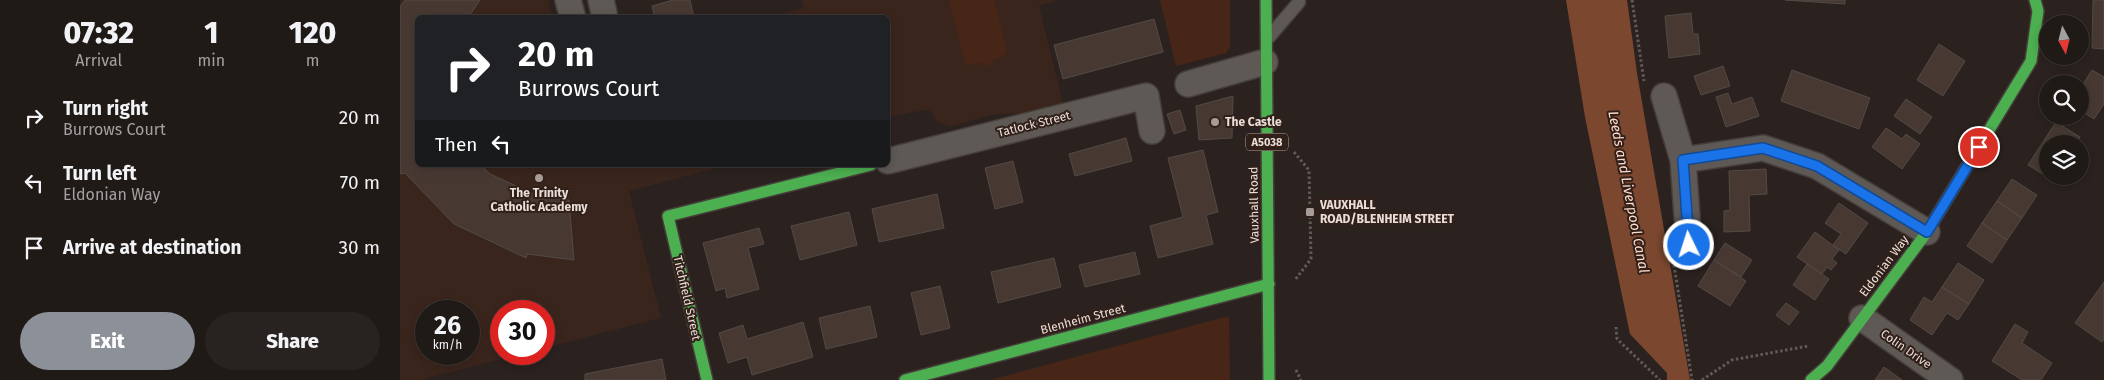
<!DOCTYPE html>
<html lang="en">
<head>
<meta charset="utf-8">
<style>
	:root { --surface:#201a17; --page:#282320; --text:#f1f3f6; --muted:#a2a1a1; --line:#3d3836; --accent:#8c9099 }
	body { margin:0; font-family:"Fira Sans",sans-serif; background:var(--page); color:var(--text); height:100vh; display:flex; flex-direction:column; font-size:19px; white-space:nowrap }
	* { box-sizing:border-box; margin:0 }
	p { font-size:16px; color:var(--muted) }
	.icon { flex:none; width:28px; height:28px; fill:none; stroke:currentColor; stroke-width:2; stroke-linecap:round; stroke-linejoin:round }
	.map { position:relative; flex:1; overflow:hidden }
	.details { display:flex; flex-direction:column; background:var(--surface); width:400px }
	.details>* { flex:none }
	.hud { position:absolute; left:15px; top:15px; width:475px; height:152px; border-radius:8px; box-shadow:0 2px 8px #0003,0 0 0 1px var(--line); background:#202124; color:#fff; overflow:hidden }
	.needle { width:32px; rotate:173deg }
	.tools { position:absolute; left:1639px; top:15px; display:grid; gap:10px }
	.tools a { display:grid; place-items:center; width:50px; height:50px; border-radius:50%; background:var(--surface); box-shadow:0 2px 8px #0003,0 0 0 1px var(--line); font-size:25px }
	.speed { position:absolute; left:15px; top:300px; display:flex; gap:10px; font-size:25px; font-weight:700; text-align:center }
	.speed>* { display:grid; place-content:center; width:65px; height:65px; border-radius:50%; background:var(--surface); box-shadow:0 2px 8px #0003,0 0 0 1px var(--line); line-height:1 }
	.speed small { font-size:12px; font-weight:400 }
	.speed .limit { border:8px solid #d22; background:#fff; color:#111 }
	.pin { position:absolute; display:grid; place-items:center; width:42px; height:42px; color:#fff; margin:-21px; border:2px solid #fff; border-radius:50%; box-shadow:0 1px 5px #0007 }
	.me { position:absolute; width:55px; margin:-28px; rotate:356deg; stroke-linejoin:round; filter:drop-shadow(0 0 4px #0008) }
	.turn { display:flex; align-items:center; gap:18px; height:105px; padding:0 20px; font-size:22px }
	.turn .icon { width:65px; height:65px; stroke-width:2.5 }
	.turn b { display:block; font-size:35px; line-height:42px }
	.then { display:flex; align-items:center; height:48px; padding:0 20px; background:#0003; gap:10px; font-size:19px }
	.eta { display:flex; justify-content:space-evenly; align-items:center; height:85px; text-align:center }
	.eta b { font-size:30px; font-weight:800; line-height:35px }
	.button { display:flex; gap:10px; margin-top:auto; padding:10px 20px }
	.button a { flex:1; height:58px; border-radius:30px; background:var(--accent); color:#fff; font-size:20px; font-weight:800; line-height:58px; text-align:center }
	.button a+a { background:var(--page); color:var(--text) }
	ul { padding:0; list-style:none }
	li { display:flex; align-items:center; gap:15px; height:65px; padding:0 20px }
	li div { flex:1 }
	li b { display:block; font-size:19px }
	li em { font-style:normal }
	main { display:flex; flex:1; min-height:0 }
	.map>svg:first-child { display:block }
	.built { fill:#3a251c; fill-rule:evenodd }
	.green { fill:#482617 }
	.water { fill:#7b472f }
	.building { fill:#473932; stroke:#524a46 }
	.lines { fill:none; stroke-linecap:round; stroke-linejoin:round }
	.lane-casing { stroke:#463e3b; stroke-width:15 }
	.street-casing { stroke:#463e3b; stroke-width:28 }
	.fast-casing { stroke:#463e3b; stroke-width:14 }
	.path { stroke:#615a58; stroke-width:3; stroke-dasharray:2.5 2.5; stroke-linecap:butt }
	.lane { stroke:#5f5956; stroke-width:12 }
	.street { stroke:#5f5956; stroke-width:25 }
	.fast { stroke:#4caf50; stroke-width:11 }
	.route-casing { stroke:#114b97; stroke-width:12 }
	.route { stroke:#1a73e8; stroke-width:9 }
	.poi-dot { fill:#a79c98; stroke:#312019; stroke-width:2 }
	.labels { text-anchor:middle; stroke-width:4; stroke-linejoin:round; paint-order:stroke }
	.shield { fill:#312019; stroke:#b2a59f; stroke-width:1 }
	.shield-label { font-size:11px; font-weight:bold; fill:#eaded9 }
	.poi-label { font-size:12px; font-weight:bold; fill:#eaded9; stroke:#312019; text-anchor:start }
	.street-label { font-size:12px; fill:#eaded9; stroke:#312019 }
	.water-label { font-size:14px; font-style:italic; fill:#ffdaca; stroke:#312019 }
</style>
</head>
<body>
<main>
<section class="details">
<div class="eta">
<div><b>07:32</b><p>Arrival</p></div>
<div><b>1</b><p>min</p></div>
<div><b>120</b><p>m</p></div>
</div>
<ul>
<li><svg class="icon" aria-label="right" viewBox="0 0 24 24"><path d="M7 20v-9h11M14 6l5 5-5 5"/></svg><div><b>Turn right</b><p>Burrows Court</p></div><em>20 m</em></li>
<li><svg class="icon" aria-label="left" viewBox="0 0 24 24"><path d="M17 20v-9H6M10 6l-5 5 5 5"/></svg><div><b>Turn left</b><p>Eldonian Way</p></div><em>70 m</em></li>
<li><svg class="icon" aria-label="arrive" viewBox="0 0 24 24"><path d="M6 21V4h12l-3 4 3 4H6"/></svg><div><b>Arrive at destination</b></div><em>30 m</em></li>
</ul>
<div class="button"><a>Exit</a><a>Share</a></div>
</section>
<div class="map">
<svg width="1704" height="380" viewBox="0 0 1704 380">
	<rect width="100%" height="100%" fill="#2b221f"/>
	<path class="built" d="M0 0H148L152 17 18 18V165H328L229 191 261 318 144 348V311H101V354H121L19 380H0ZM26 311H69V354H26Z
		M402 0H660L639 6 664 107 636 112 591 115 549 127 536 120 530 109 492 116 488 121V18H369L404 8Z"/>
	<path class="green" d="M549 0H594L607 51 602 57 593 60V64L582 66 581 62 570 65 565 63Z
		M760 0H830V47L826 53 776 66Z
		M829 316 830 380H590Z"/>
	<path class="water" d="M1166 0H1227L1237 73 1290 380H1267V373L1230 334 1185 117Z"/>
	<path class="building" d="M5 0H80L68 18H18V165H81L90 174 138 196 169 200 174 260 127 254 126 258 54 224 5 173 0 174V7Z
		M273 0H290L294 18H255L252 6Z
		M1385 0H1445V4Z
		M1693 0H1704V49L1692 48Z
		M1291 13 1293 34H1298L1300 54 1269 58 1265 16Z
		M754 19 763 52 663 79 654 45Z
		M1539 44 1565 61 1543 96 1517 80Z
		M1323 66 1330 86 1301 95 1294 76Z
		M1392 70 1470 98 1459 129 1381 101Z
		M1692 70 1704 77V104L1694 119 1680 110V89Z
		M1328 93 1332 104 1352 97 1359 116 1326 127 1316 97Z
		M833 96 832 138 799 140 796 106Z
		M1506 99 1532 117 1520 134 1494 116Z
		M780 110 786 130 774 134 767 114Z
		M1656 122 1680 137 1675 144H1648V176H1653L1651 179 1628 165Z
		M1486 128 1502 139 1506 134 1520 144 1502 169 1472 147Z
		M726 138 732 161 675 176 669 154Z
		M803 150 818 212 806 215 813 244 758 258 750 226 783 217 768 158Z
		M613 161 623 202 595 209 585 168Z
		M1366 169 1367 194 1349 195 1350 231 1324 232V211L1330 210 1329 171Z
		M1612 179 1637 195 1622 218 1597 201Z
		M537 194 544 228 479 242 472 209Z
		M1597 201 1622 218 1607 240 1582 223Z
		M1439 203 1468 223 1446 254 1433 245 1441 234 1425 223Z
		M449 212 457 245 400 260 391 226Z
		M1582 223 1607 240 1592 263 1567 246Z
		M359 228 364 244 348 248 359 289 327 298 325 288 316 291 303 243Z
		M1415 232 1439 250 1432 259 1437 263 1431 270 1427 267 1422 274 1397 257Z
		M1325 243 1352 260 1341 277 1314 260Z
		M735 252 740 274 685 287 679 265Z
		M654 258 661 287 598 303 591 272Z
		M1314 260 1346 281 1330 306 1298 286Z
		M1558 263 1584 280 1569 304 1542 287Z
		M1407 264 1429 279 1415 300 1393 285Z
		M1704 282V339L1702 342 1675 323Z
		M540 286 550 328 521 335 511 293Z
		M1542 287 1569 304 1558 320 1547 313 1532 335 1510 320 1524 297 1532 302Z
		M1386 303 1399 312 1389 325 1376 315Z
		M470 306 477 337 426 349 419 318Z
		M403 322 413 357 352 375 347 357 328 363 319 333 343 325 347 339Z
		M1615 324 1628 332 1622 343 1652 363 1641 380H1622L1592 361Z
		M262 359 266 380H185V374Z
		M1484 367 1502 380H1475Z"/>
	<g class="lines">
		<defs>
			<path id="lane" d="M869 37 899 2"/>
			<path id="street" d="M168 0 173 18
				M201 0 205 18
				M788 84 865 62
				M1264 96 1283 160 1363 148 1417 166 1527 232
				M1283 160 1289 245
				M488 161 746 96 752 131
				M1462 318 1550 380"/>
			<path id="fast" d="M866 0 869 380
				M307 380 268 216 471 165
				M505 380 869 284
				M1411 380 1427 366 1527 232 1631 61 1638 11 1635 0"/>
		</defs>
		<use href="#lane" class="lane-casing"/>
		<use href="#street" class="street-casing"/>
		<use href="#fast" class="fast-casing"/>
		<path class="path" d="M1232 0 1244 81
			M894 152 909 170 910 212 911 259 895 280
			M1274 265 1292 380
			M1216 327 1217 339 1260 380
			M896 370 901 380
			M1302 380 1332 360 1408 346"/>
		<use href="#lane" class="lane"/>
		<use href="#street" class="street"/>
		<use href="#fast" class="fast"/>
	</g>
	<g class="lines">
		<defs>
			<path id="route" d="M1289 245 1283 160 1363 148 1417 166 1527 232 1579 147"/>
		</defs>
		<use href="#route" class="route-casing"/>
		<use href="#route" class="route"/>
	</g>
	<g class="poi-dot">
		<circle cx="815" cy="122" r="5"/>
		<circle cx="139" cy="178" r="5"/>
		<rect x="905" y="207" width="10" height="10" rx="2.5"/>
	</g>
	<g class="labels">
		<rect class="shield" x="846" y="133.5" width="42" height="17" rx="4"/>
		<g class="shield-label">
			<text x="867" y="146">A5038</text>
		</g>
		<g class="poi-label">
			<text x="825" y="126">The Castle</text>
			<text x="139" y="197" text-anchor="middle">The Trinity<tspan x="139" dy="14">Catholic Academy</tspan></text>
			<text x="920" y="209">VAUXHALL<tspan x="920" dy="14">ROAD/BLENHEIM STREET</tspan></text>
		</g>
		<g class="street-label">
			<text transform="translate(634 124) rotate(-14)" y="4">Tatlock Street</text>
			<text transform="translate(854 205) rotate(-91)" y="4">Vauxhall Road</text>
			<text transform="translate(1484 266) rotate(-53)" y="4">Eldonian Way</text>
			<text transform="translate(287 298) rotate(77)" y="4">Titchfield Street</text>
			<text transform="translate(683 319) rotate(-15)" y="4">Blenheim Street</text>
			<text transform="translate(1506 349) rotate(35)" y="4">Colin Drive</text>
		</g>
		<g class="water-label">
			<text transform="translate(1229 192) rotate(79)" y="5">Leeds and Liverpool Canal</text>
		</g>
	</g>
</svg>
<div class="tools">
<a><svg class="needle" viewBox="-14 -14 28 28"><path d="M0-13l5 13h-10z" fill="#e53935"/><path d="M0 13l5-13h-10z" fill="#a2a1a1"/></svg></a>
<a><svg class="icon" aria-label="search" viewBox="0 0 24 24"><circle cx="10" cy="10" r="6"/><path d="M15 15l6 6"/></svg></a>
<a><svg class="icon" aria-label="layers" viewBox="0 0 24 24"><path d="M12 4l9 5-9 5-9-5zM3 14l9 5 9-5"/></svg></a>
</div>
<div class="speed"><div>26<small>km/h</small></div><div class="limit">30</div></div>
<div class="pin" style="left:1579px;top:147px;background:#d93025"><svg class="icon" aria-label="arrive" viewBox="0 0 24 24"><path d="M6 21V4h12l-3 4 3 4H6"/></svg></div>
<svg class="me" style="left:1289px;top:245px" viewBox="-20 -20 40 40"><circle r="17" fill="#1a73e8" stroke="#fff" stroke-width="3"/><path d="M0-11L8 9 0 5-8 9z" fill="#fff"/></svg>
<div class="hud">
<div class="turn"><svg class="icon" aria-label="right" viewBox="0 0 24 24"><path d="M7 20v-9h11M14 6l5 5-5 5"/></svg><div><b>20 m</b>Burrows Court</div></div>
<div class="then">Then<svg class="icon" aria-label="left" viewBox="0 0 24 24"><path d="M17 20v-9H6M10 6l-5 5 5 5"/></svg></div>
</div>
</div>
</main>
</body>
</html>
